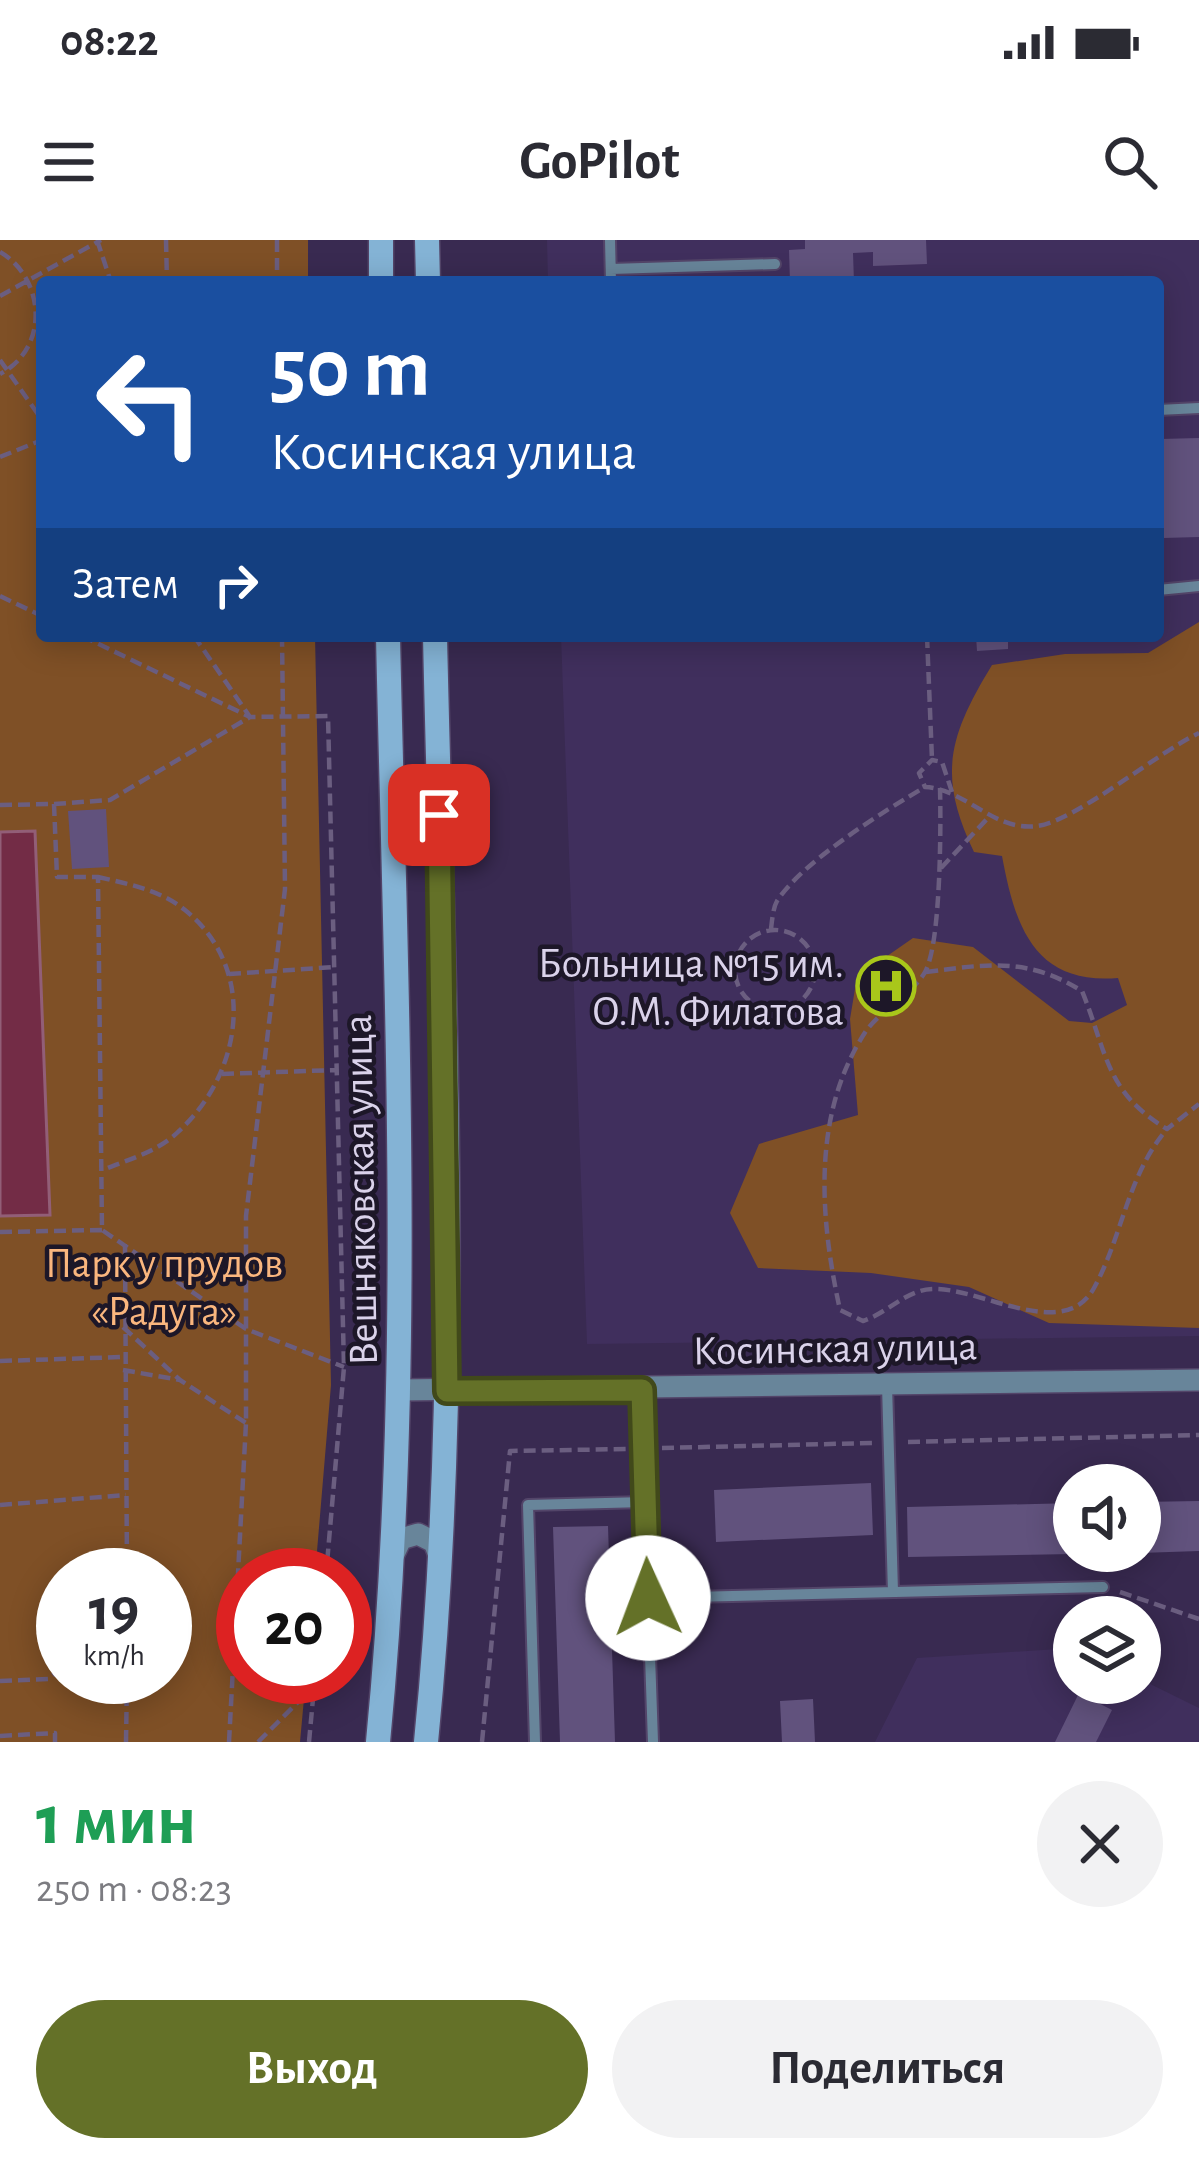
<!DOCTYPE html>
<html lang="ru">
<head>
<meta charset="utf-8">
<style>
	:root { --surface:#fff; --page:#f2f2f3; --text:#2b2b33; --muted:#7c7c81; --accent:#647128 }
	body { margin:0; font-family:"Alegreya Sans",sans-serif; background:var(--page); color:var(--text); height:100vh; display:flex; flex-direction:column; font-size:45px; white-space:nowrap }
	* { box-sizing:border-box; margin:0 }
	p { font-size:39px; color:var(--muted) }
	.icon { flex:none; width:66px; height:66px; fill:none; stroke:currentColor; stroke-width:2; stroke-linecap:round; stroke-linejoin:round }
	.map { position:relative; height:1502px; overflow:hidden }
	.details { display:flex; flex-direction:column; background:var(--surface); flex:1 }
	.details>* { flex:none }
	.banner { position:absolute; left:36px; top:36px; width:1128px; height:366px; border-radius:12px; box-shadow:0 6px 30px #0003; background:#1a4fa0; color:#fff; overflow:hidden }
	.buttons { position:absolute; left:1053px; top:1224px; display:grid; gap:24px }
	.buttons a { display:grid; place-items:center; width:108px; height:108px; border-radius:50%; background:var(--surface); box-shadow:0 6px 30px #0003; font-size:60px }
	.speed { position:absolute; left:36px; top:1308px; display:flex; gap:24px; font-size:60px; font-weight:700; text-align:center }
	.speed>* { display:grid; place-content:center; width:156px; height:156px; border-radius:50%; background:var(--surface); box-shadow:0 6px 30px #0003; line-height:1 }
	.speed small { font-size:30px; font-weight:400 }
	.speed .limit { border:18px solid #d22; background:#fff; color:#111 }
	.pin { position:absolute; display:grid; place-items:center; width:102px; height:102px; color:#fff; margin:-51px; border-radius:24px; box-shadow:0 6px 18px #0006 }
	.me { position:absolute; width:132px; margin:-66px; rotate:358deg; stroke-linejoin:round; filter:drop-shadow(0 0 9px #0008) }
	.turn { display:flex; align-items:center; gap:42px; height:252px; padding:0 36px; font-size:54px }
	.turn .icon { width:156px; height:156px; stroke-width:2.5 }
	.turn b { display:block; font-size:84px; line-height:102px }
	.then { display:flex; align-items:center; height:114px; padding:0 36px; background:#0003; gap:24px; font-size:45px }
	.round { display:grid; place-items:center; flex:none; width:126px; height:126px; border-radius:63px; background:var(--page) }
	.headline { display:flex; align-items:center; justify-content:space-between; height:204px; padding:0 36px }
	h1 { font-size:72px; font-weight:700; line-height:90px; color:#1e9e55 }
	.primary-button { display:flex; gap:24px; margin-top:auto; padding:24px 36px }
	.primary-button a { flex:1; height:138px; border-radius:72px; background:var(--accent); color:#fff; font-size:48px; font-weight:700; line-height:138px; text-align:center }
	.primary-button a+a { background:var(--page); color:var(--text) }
	.status { display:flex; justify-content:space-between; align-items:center; height:84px; padding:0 60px; background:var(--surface); direction:ltr }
	.status svg { height:33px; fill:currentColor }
	header { display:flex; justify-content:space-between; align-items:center; height:156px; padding:0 36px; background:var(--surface); font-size:54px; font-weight:700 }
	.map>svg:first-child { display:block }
	.built { fill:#402f5d }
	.green { fill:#7f5026; fill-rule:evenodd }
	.water { fill:#732c46; stroke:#925e77; stroke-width:3 }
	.building { fill:#61527d }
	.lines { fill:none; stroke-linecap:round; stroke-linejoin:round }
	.service-casing { stroke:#534569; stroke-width:14 }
	.minor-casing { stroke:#534569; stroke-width:24 }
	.secondary-casing { stroke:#534569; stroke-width:27 }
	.path { stroke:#6b5e80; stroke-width:4.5; stroke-dasharray:12 6; stroke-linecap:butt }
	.service { stroke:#68859a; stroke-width:10 }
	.minor { stroke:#68859a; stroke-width:21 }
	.secondary { stroke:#84b3d5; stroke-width:24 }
	.route-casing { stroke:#41491a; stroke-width:30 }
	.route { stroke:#647128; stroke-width:21 }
	.labels { text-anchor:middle; stroke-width:9; stroke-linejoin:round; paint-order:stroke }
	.poi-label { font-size:42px; fill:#dad2ea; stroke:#1d1728; text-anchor:end }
	.street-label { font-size:42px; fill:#dad2ea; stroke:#1d1728 }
	.park-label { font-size:42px; fill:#fab67e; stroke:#1d1728 }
</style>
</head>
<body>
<div class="status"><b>08:22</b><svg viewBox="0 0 49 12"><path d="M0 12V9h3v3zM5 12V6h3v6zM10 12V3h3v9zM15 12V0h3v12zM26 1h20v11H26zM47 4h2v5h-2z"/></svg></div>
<header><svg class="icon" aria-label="menu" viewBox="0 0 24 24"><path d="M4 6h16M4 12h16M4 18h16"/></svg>GoPilot<svg class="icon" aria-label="search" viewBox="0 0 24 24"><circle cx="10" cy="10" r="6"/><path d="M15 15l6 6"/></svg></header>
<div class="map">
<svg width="1199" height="1502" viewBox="0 0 1199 1502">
	<rect width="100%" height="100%" fill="#392a51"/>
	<path class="built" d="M547 0H1199V1096L587 1104 561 396H1158V42H548Z
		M1074 1408V1443L1140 1439 1199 1468V1502H875L917 1418Z"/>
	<path class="green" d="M0 0H308V42H42V396H315L331 1145 315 1335H243V1437H306L300 1502H0ZM63 1335H165V1437H63Z
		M1199 382V1088L1049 1083 969 1047 871 1033 758 1028 730 973 759 904 858 875 850 779 857 737 913 698 973 707 1069 781 1092 783 1127 765 1118 738C1034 745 1015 686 1002 616L974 612C937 535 949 496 992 425L1065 414 1148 413Z"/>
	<path class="water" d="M35 591 50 975 0 976V592Z"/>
	<path class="building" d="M805 0H926L927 24 873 26V12L853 13 854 42H790L789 10 805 9Z
		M1199 198V297L1163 298 1158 291 1160 199Z
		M976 396H1008V409L977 411Z
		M106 569 109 627 72 629 68 571Z
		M871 1243 873 1295 716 1302 714 1250Z
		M1199 1261V1311L1140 1313V1262Z
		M1074 1263V1314L908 1317 907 1267Z
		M608 1286 615 1502H560L553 1287Z
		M1079 1453 1112 1470 1096 1502H1055Z
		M813 1459 815 1502H782L780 1461Z"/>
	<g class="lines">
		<defs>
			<path id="service" d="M610 0 611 42
				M611 29 775 24
				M1158 170 1199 168
				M1158 350 1199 346
				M887 1145 893 1352
				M642 1150 648 1358 1103 1347
				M648 1358 653 1502
				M535 1502 528 1265 645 1262"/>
			<path id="minor" d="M400 1150 1199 1140
				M393 1316 401 1299 418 1294 434 1302 440 1318"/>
			<path id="secondary" d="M381 0V42
				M427 0 428 42
				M378 1502C414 1134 396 765 388 396
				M426 1502C463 1135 443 764 435 396"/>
		</defs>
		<use href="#service" class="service-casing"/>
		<use href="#minor" class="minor-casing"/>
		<use href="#secondary" class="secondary-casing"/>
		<path class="path" d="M97 0 111 42
			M166 0 167 42
			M277 0V42
			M0 12C45 38 50 108 0 134
			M0 56 101 0
			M0 120 42 180
			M0 217 42 200
			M0 356 42 376
			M82 396 250 477 328 476 344 1127 326 1335
			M927 396 932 520
			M940 548C941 584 941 704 925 732 915 751 881 770 866 791 811 874 820 979 840 1070L863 1081C884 1074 900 1057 920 1051 965 1036 1061 1108 1094 1048 1123 995 1127 936 1167 889
			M952 552 942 522 932 520 919 533 925 547C966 549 994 592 1037 586 1076 581 1158 512 1199 493
			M54 564 110 560 250 477 194 396
			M0 565 54 564 57 637H98L102 990 246 1089 344 1127
			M941 628 987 579
			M98 637C129 644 160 650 185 670 258 729 243 832 179 891 159 911 130 919 105 929
			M771 689C772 681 773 668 777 661 802 622 884 571 925 547
			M735 730a40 40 0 1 1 80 0a40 40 0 1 1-80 0Z
			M926 732C988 724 1027 717 1082 751 1107 812 1105 852 1167 889L1199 864
			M229 734 335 727
			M222 834 336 830
			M0 992 102 990
			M125 1004 127 1335
			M123 1087 180 1140 246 1183
			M0 1121 123 1117
			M123 1130 180 1140
			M908 1202 1199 1195
			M662 1208 872 1203
			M0 1265 126 1255
			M1120 1352 1199 1379
			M0 1441 48 1439 63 1427
			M0 1496 55 1493V1502
			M126 1502 127 1437
			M229 1502 246 1183V976L285 649 282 396
			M258 1502 314 1446
			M309 1502 315 1437
			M482 1502 510 1211 626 1209"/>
		<use href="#service" class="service"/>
		<use href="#minor" class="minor"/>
		<use href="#secondary" class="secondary"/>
	</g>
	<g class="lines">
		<defs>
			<path id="route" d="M439 575 447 1151 642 1150 648 1358"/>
		</defs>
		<use href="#route" class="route-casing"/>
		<use href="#route" class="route"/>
	</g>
	<defs>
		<symbol id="hospital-ring" viewBox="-11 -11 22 22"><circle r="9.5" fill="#1d1728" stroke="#a9c71a" stroke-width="1.5"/><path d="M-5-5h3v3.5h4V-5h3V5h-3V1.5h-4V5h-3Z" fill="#a9c71a"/></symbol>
	</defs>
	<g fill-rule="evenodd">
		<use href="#hospital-ring" x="853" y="713" width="66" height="66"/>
	</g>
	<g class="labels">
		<g class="poi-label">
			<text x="844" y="737">Больница №15 им.<tspan x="844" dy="48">О.М. Филатова</tspan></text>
		</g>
		<g class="street-label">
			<text transform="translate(359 950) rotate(-91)" y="15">Вешняковская улица</text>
			<text transform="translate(835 1107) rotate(-1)" y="15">Косинская улица</text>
		</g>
		<g class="park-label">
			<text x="164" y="1037">Парк у прудов<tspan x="164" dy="48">«Радуга»</tspan></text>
		</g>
	</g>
</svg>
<div class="buttons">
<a><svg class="icon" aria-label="sound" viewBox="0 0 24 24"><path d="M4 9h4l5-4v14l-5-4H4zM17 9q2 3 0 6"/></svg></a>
<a><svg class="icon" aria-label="layers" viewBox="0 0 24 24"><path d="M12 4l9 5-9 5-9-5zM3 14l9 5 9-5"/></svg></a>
</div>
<div class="speed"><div>19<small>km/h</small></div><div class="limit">20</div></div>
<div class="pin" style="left:439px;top:575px;background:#d93025"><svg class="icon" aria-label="arrive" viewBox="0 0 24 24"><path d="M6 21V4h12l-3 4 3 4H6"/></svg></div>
<svg class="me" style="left:648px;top:1358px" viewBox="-20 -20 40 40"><circle r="19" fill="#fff"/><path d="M0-13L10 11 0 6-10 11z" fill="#647128"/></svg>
<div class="banner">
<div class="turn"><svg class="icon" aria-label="left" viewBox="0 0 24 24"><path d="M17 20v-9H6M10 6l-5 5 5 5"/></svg><div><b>50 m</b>Косинская улица</div></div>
<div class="then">Затем<svg class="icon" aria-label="right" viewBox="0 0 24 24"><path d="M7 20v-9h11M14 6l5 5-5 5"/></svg></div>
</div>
</div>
<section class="details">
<div class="headline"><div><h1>1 мин</h1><p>250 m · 08:23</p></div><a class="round"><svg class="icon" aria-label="close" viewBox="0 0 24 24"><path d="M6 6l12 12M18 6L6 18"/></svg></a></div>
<div class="primary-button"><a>Выход</a><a>Поделиться</a></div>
</section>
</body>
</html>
